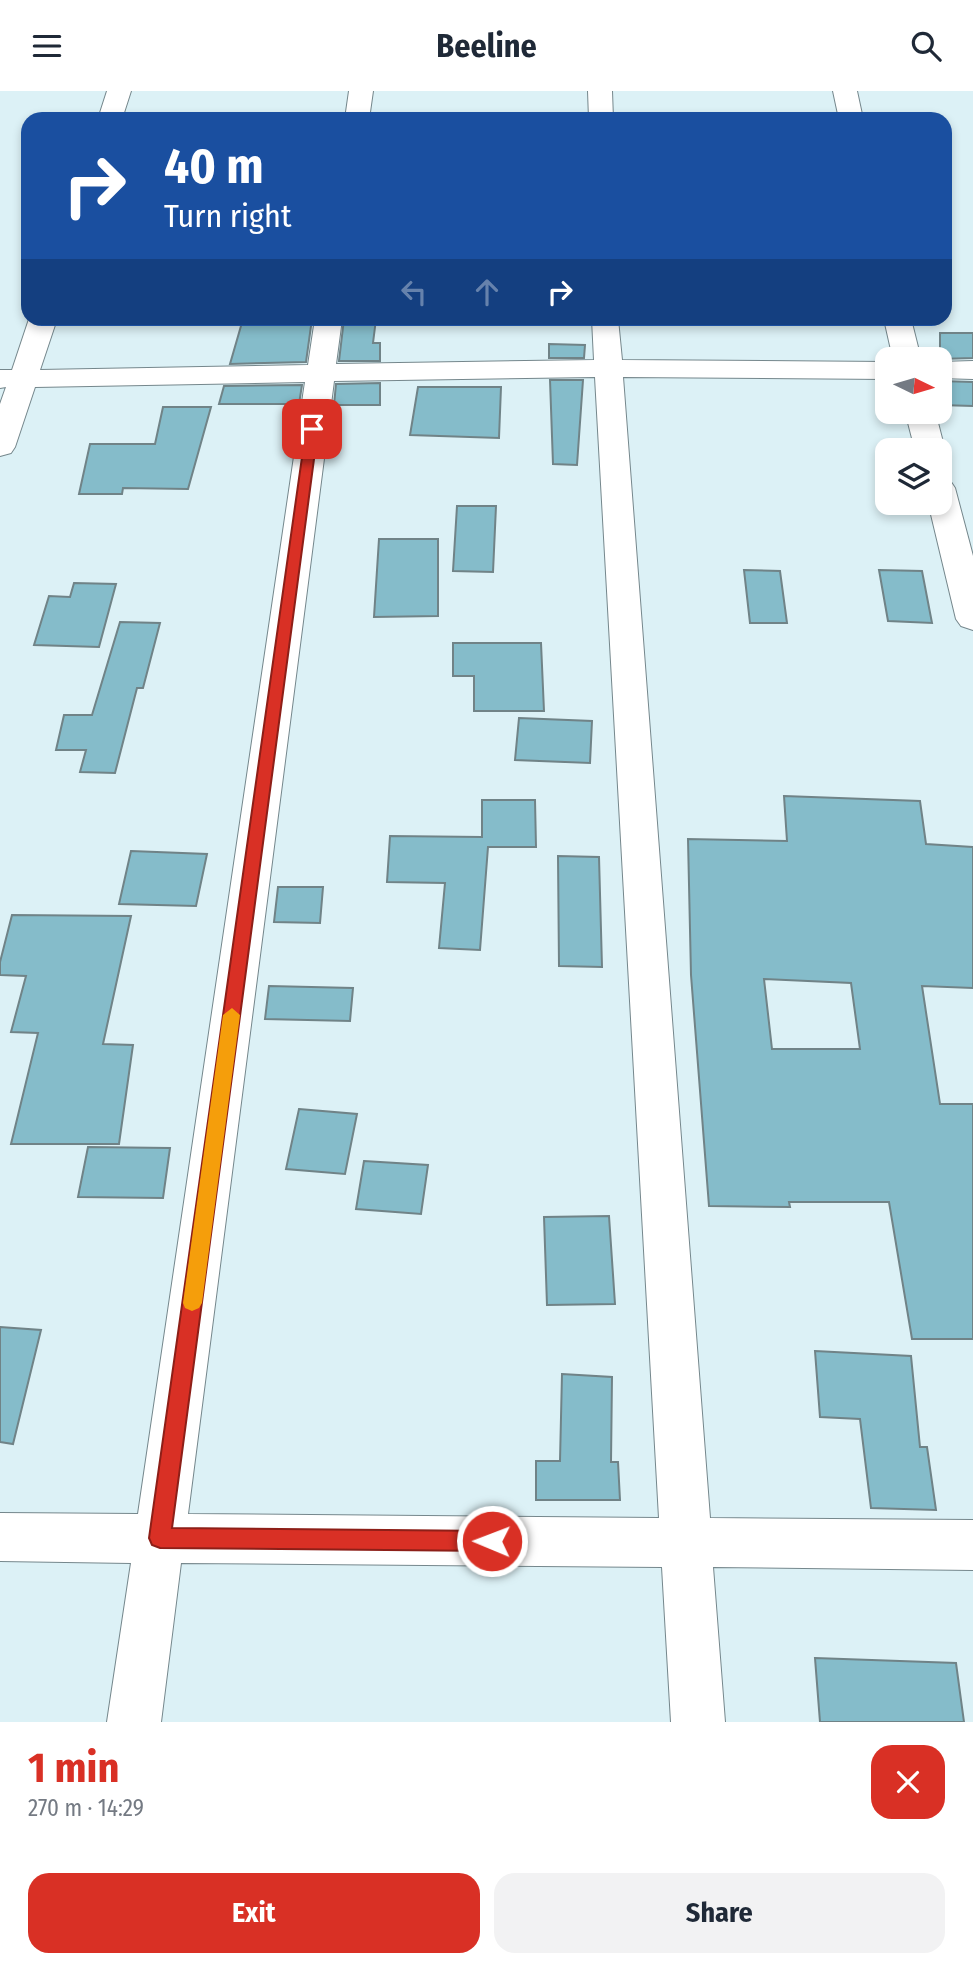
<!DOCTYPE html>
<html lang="en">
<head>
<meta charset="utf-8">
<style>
	:root { --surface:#fff; --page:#f2f2f3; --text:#1f2937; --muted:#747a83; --accent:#d93025 }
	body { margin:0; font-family:"Fira Sans Condensed",sans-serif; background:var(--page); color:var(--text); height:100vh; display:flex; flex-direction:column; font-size:26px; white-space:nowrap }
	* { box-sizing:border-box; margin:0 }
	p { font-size:23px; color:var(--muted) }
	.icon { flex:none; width:38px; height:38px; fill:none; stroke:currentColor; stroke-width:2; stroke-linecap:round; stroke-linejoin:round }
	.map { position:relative; height:1631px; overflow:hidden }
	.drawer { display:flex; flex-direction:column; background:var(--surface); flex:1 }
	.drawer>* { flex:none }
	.guide { position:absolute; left:21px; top:21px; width:931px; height:214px; border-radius:21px; box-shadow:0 4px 10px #0003; background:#1a4fa0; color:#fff; overflow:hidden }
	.needle { width:46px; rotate:95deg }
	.controls { position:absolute; left:875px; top:256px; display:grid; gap:14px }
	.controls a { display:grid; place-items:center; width:77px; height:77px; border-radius:14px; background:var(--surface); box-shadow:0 4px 10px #0003; font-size:35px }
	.pin { position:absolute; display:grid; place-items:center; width:60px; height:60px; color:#fff; margin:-30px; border-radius:14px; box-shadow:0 4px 10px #0006 }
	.me { position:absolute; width:77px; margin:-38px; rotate:271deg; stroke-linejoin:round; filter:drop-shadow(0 0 5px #0008) }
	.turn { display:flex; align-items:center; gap:24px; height:147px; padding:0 28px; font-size:32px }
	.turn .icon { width:91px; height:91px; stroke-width:2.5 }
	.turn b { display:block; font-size:49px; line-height:60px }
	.lanes { display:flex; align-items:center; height:66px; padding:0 28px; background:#0003; justify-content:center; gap:35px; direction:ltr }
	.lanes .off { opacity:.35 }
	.round { display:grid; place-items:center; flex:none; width:74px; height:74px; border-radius:21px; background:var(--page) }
	.headline { display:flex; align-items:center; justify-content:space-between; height:119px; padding:0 28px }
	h1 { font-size:42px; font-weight:700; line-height:52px; color:var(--accent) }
	.primary-button { display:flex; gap:14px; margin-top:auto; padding:14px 28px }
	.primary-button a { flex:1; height:80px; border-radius:21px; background:var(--accent); color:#fff; font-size:28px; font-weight:700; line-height:80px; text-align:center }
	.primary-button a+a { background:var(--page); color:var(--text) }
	header { display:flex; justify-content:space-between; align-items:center; height:91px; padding:0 28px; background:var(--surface); font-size:32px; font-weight:700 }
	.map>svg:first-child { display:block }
	.building { fill:#85bcca; stroke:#708387; stroke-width:2; fill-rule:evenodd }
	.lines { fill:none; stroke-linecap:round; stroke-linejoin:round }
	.minor-casing { stroke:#75878c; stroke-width:2 }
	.minor { fill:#fff; fill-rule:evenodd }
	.route { fill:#d93025; stroke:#8d1f18; stroke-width:2 }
	.slow { fill:#f59e0b }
</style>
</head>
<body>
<header><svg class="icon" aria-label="menu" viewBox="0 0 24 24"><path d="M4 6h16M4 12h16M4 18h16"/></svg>Beeline<svg class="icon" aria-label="search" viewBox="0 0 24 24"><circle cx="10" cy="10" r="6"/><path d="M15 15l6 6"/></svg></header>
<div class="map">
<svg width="973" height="1631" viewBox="0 0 973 1631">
	<rect width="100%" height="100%" fill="#dcf1f6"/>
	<path class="building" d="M243 228H312L306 271 230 273Z
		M344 228H376L373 252H380V270H339Z
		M940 242H973V267L940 268Z
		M549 253 585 254 584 267H549Z
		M550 289H583L577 374 553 373Z
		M940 290 973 291V315L940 314Z
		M380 292V314H334L336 293Z
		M302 294 299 313H219L224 295Z
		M418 296H501L499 347 410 344Z
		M163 316H211L188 398 123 397 122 403H79L90 353H155Z
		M457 415H496L493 481 453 480Z
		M379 448H438V525L374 526Z
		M744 479 780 480 787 532H750Z
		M879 479 922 480 932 532 888 530Z
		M74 492 116 493 99 556 34 554 49 505 70 506Z
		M120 531 160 532 143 597H137L115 682 80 681 86 659H56L64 624H92Z
		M453 552H541L544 620H474V585H453Z
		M519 627 592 630 590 672 515 669Z
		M784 705 920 710 926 753 973 756V897L922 895 940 1013H973V1248H912L889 1111H789L790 1116 709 1115 691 884 688 748 787 750ZM764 888 851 892 860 958H772Z
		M482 709H535L536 756H488L480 859 439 857 445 792 387 791 390 745 482 746Z
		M131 760 207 763 196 815 119 813Z
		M558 765 599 766 602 876 559 875Z
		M278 796H323L320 832 274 831Z
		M12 824 131 825 103 953 133 954 119 1053H11L38 942 11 941 26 885 0 884V871Z
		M269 895 353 897 350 930 265 928Z
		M299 1018 357 1023 345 1083 286 1078Z
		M88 1056 170 1057 163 1107 78 1106Z
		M364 1070 428 1074 421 1123 356 1118Z
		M609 1125 615 1213 547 1214 544 1126Z
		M0 1236 41 1239 13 1353 0 1351Z
		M815 1260 911 1265 920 1356H927L936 1419 871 1417 860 1328 820 1326Z
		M562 1283 612 1286 611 1371H618L620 1409H536V1370H560Z
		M815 1567 956 1572 964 1631H820Z"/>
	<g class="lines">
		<defs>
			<path id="minor" d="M107 0H131L122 28H98Z
				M349 0H373L369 28H345Z
				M588 0H612L613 28H589Z
				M833 0H857L863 28H839Z
				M29 228H57L40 279 308 274 315 228H342L336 273 594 269 592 228H618L622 269 887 271V288L623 286 710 1427 973 1429V1479L713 1476 725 1631H671L662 1476 181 1472 161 1631H107L131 1472 0 1470V1422L138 1423 305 291 35 296 15 356 11 362 0 365V313L6 296 0 297V279H12ZM595 286 659 1427 188 1423 334 290Z
				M884 228H911L921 268H893Z
				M973 270V288L940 287V271Z
				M905 320H935L945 359 941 365 940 359H915Z
				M940 388 951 391 955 397 973 465V539L961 535 956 528 928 411H940Z"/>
		</defs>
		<use href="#minor" class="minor-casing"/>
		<use href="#minor" class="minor"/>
	</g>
	<path class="route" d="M312 334 318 338 172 1437 492 1440 499 1443 502 1450 499 1457 492 1460 160 1457 152 1454 149 1447 306 338Z"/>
	<path class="slow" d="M232 917 240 924 202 1212 199 1217 192 1220 185 1217 183 1212 223 924Z"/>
</svg>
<div class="controls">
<a><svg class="needle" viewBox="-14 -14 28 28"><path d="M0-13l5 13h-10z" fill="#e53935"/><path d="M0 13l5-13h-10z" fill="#747a83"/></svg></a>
<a><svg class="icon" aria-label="layers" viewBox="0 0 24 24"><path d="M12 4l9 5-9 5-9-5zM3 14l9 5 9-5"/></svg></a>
</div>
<div class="pin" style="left:312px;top:338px;background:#d93025"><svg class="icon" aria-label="arrive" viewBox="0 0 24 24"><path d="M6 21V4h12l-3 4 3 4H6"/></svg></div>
<svg class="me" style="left:492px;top:1450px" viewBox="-20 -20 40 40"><circle r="17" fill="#d93025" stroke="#fff" stroke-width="3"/><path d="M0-11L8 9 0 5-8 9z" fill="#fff"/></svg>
<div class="guide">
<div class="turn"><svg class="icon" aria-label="right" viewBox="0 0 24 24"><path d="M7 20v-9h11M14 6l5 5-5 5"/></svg><div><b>40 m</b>Turn right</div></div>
<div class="lanes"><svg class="icon off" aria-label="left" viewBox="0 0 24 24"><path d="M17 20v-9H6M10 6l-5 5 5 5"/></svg><svg class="icon off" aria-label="ahead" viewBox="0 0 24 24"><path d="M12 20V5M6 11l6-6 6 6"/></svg><svg class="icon" aria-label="right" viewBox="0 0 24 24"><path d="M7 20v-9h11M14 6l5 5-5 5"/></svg></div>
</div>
</div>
<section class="drawer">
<div class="headline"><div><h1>1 min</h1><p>270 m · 14:29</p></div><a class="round" style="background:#d93025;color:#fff"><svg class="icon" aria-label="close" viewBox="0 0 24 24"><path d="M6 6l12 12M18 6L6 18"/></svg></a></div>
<div class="primary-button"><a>Exit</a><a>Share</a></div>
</section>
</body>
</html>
